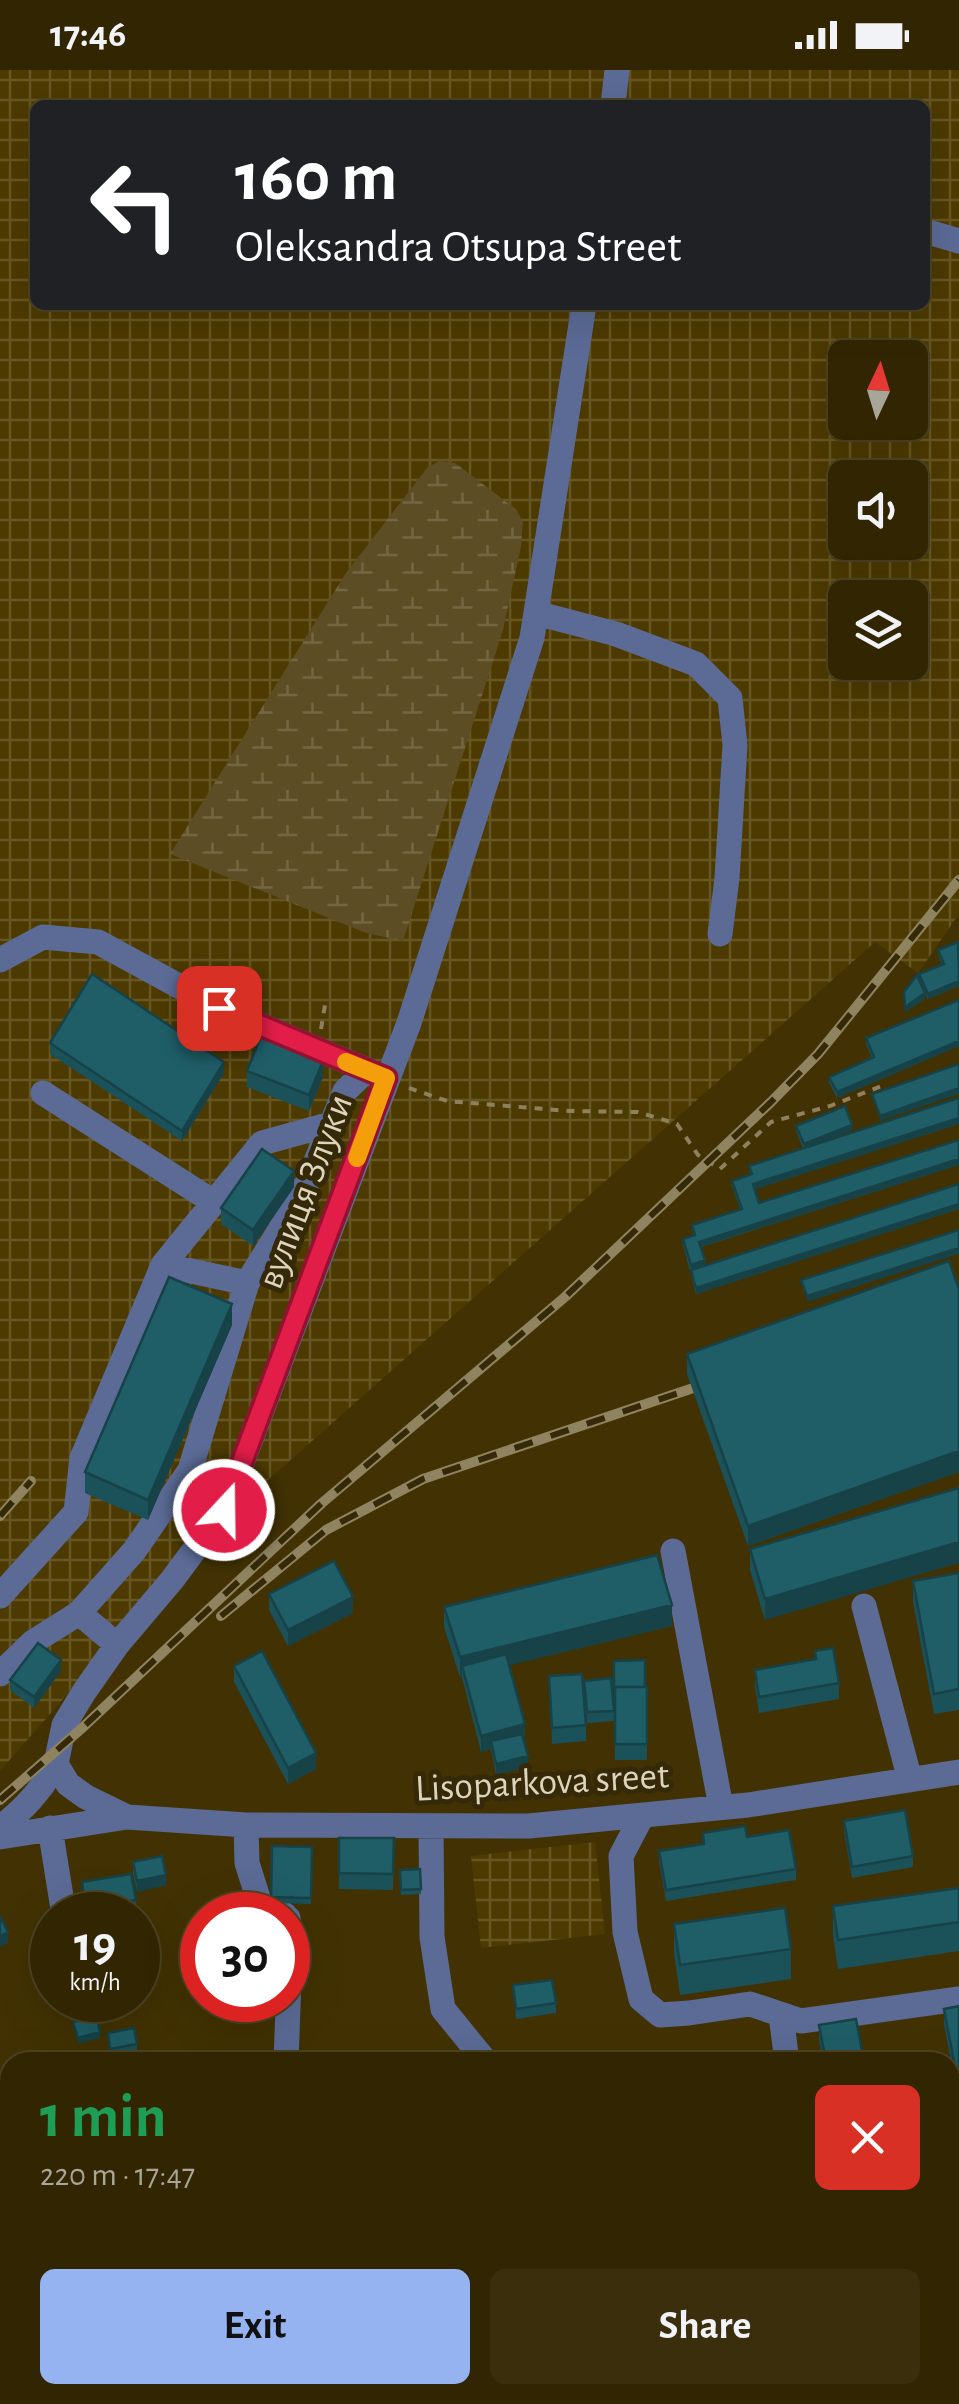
<!DOCTYPE html>
<html lang="en">
<head>
<meta charset="utf-8">
<style>
	:root { --surface:#322602; --page:#3a2e0c; --text:#f1f3f6; --muted:#a8a599; --line:#4d4324; --accent:#95b2f1 }
	body { margin:0; font-family:"Alegreya Sans",sans-serif; background:var(--page); color:var(--text); height:100vh; display:flex; flex-direction:column; font-size:38px; white-space:nowrap }
	* { box-sizing:border-box; margin:0 }
	p { font-size:32px; color:var(--muted) }
	.icon { flex:none; width:55px; height:55px; fill:none; stroke:currentColor; stroke-width:2; stroke-linecap:round; stroke-linejoin:round }
	.map { position:relative; flex:1; overflow:hidden }
	.details { position:absolute; left:0px; top:1982px; width:960px; height:352px; display:flex; flex-direction:column; background:var(--surface); border-radius:30px 30px 0 0; box-shadow:0 10px 40px #0002,0 0 0 2px var(--line) }
	.details>* { flex:none }
	.guide { position:absolute; left:30px; top:30px; width:900px; height:210px; border-radius:15px; box-shadow:0 10px 40px #0002,0 0 0 2px var(--line); background:#202124; color:#fff; overflow:hidden }
	.needle { width:65px; rotate:4deg }
	.buttons { position:absolute; left:828px; top:270px; display:grid; gap:20px }
	.buttons a { display:grid; place-items:center; width:100px; height:100px; border-radius:15px; background:var(--surface); box-shadow:0 10px 40px #0002,0 0 0 2px var(--line); font-size:50px }
	.speed { position:absolute; left:30px; top:1822px; display:flex; gap:20px; font-size:50px; font-weight:700; text-align:center }
	.speed>* { display:grid; place-content:center; width:130px; height:130px; border-radius:50%; background:var(--surface); box-shadow:0 10px 40px #0002,0 0 0 2px var(--line); line-height:1 }
	.speed small { font-size:25px; font-weight:400 }
	.speed .limit { border:15px solid #d22; background:#fff; color:#111 }
	.pin { position:absolute; display:grid; place-items:center; width:85px; height:85px; color:#fff; margin:-42px; border-radius:20px; box-shadow:0 5px 15px #0006 }
	.me { position:absolute; width:110px; margin:-55px; rotate:21deg; stroke-linejoin:round; filter:drop-shadow(0 0 8px #0008) }
	.turn { display:flex; align-items:center; gap:35px; height:210px; padding:0 40px; font-size:45px }
	.turn .icon { width:130px; height:130px; stroke-width:2.5 }
	.turn b { display:block; font-size:70px; line-height:85px }
	.round { display:grid; place-items:center; flex:none; width:105px; height:105px; border-radius:15px; background:var(--page) }
	.overview { display:flex; align-items:center; justify-content:space-between; height:170px; padding:0 40px }
	h1 { font-size:60px; font-weight:700; line-height:75px; color:#1e9e55 }
	.cta { display:flex; gap:20px; margin-top:auto; padding:20px 40px }
	.cta a { flex:1; height:115px; border-radius:15px; background:var(--accent); color:#111; font-size:40px; font-weight:700; line-height:115px; text-align:center }
	.cta a+a { background:var(--page); color:var(--text) }
	.status { display:flex; justify-content:space-between; align-items:center; height:70px; padding:0 50px; background:var(--surface); direction:ltr }
	.status svg { height:28px; fill:currentColor }
	.map>svg:first-child { display:block }
	.industrial { fill:url(#industrial-grid); fill-rule:evenodd }
	.wetland { fill:url(#wetland-marsh) }
	.lines { fill:none; stroke-linecap:round; stroke-linejoin:round }
	.path { stroke:#8d815e; stroke-width:4; stroke-dasharray:8 8; stroke-linecap:butt }
	.minor { stroke:#5b6b96; stroke-width:25 }
	.rail-casing { stroke:#8f8360; stroke-width:10 }
	.rail { stroke:#352907; stroke-width:6; stroke-dasharray:19; stroke-linecap:butt }
	.wall { fill:#1b5159 }
	.shaded-wall { fill:#164248 }
	.building { fill:#1f5e67; stroke:#164248; stroke-width:2.5 }
	.route-casing { stroke:#92132f; stroke-width:25 }
	.route { stroke:#e11d48; stroke-width:18 }
	.slow { stroke:#f59e0b; stroke-width:18 }
	.labels { text-anchor:middle; stroke-width:10; stroke-linejoin:round; paint-order:stroke }
	.street-label { font-size:38px; fill:#ddd4be; stroke:#352907 }
</style>
</head>
<body>
<div class="status"><b>17:46</b><svg viewBox="0 0 49 12"><path d="M0 12V9h3v3zM5 12V6h3v6zM10 12V3h3v9zM15 12V0h3v12zM26 1h20v11H26zM47 4h2v5h-2z"/></svg></div>
<div class="map">
<svg width="959" height="2334" viewBox="0 0 959 2334">
	<defs>
		<pattern id="industrial-grid" width="8" height="8" patternUnits="userSpaceOnUse" patternTransform="scale(2.5)"><rect width="8" height="8" fill="#4d3a00"/><path d="M0 4h8M4 0v8" fill="none" stroke="#665623"/></pattern>
		<pattern id="wetland-marsh" width="20" height="14" patternUnits="userSpaceOnUse" patternTransform="scale(2.5)"><rect width="20" height="14" fill="#5c4d24"/><path d="M1 5h8M5 5V1M11 12h8M15 12V8" fill="none" stroke="#736642"/></pattern>
	</defs>
	<rect width="100%" height="100%" fill="#423203"/>
	<path class="industrial" d="M0 0H959V844L918 903 875 872 162 1504 64 1628 0 1701ZM35 35H925V235H35ZM845 288H910V352H845ZM845 408H910V472H845ZM845 528H910V592H845Z
		M595 1772 605 1864 481 1878 471 1786Z"/>
	<path class="wetland" d="M439 391 455 393 516 439 523 452 521 476 503 560 403 871 366 863 170 784 346 503 427 398Z"/>
	<g class="lines">
		<path class="path" d="M321 959 326 929
			M409 1018 447 1031 569 1041 638 1042 677 1054 698 1085 720 1099 771 1052 830 1036 887 1014
			M730 2331V2334"/>
		<path class="minor" d="M613 35 617 0
			M925 161 959 171
			M536 543 616 564 696 594 730 628 735 675 727 808 720 864
			M0 890 43 867 98 872 219 938 379 1005
			M43 1023 215 1133
			M163 1195 247 1213
			M673 1481 721 1737
			M0 1526 76 1442 82 1388 163 1195 262 1073 331 1054
			M864 1536 910 1710
			M79 1543 117 1575
			M0 1604 33 1572 79 1543 134 1481 190 1400 247 1213 303 1123 345 1021 367 1000
			M642 1746 621 1786 625 1862 641 1929 660 1945 689 1943 750 1934 801 1951 959 1929
			M127 1747 86 1727 68 1714 56 1694 64 1655 84 1622 117 1575 172 1510 224 1440 409 953 532 568 584 235
			M246 1755 247 1793 260 1834 285 1845
			M431 1757 432 1867 443 1939 486 1992
			M0 1758C24 1739 41 1721 56 1694
			M50 1758 64 1845
			M0 1767 127 1747 246 1755 529 1756 748 1735 959 1702
			M781 1945 787 1992
			M286 1992 290 1882 288 1848
			M0 2308 10 2301
			M116 2334 159 2325"/>
		<defs>
			<path id="rail" d="M0 1446 31 1411
				M221 1546 326 1460 423 1409 717 1310
				M0 1730 81 1659 322 1433 565 1227 771 1032 818 984 959 810
				M950 2239 959 2234
				M701 2334 728 2325"/>
		</defs>
		<use href="#rail" class="rail-casing"/>
		<use href="#rail" class="rail"/>
	</g>
	<path class="wall" d="M959 874V916L928 929 925 923V929L905 942 904 922 919 910V904L942 895 938 885V880Z
		M959 930V976L837 1028 829 1012V1007L872 988 866 974V968Z
		M50 973 224 1003 182 1071 50 984Z
		M247 1001 323 1007 309 1041 247 1017Z
		M959 1028V1054L755 1119 759 1133 959 1095 701 1177 705 1195 959 1114V1139L696 1224 683 1175V1169L693 1166 692 1155 740 1139 732 1116V1111L750 1105 749 1096 803 1078 796 1061V1056L852 1060 822 1072Z
		M294 1117 253 1176 221 1154V1138Z
		M959 1219V1402L748 1476 687 1304V1284Z
		M232 1255 148 1450 85 1423V1402Z
		M959 1418 765 1550 750 1500V1479Z
		M959 1503V1640L934 1644 913 1532V1511Z
		M269 1524 353 1543 288 1576 269 1540Z
		M444 1537 672 1556 509 1595 525 1670 528 1697 496 1705 491 1679 481 1682 462 1607H460L444 1557Z
		M815 1581 839 1613V1629L759 1643 755 1616V1600L815 1589Z
		M614 1591 647 1617V1690H615Z
		M234 1596 316 1699 288 1714 234 1612Z
		M61 1601 34 1638 10 1620V1610Z
		M549 1606 586 1655V1671L552 1674Z
		M584 1611 614 1641V1651L587 1653Z
		M844 1751 913 1786V1797L852 1808 844 1762Z
		M703 1763 747 1767 796 1799V1810L666 1831 659 1792V1781L703 1774Z
		M339 1768H394L393 1820 339 1819Z
		M272 1776 312 1777 311 1834 271 1833Z
		M133 1792 166 1815 137 1822 133 1803Z
		M420 1799 421 1824 401 1825 400 1800Z
		M82 1812 136 1830V1841L111 1845H85Z
		M959 1818V1881L838 1899 833 1866V1836Z
		M674 1854 791 1879V1909L680 1925 674 1883Z
		M513 1915 556 1933V1943L516 1949Z
		M959 1936V2029H958L944 1954V1939Z
		M819 1955 864 1992H823L819 1971Z
		M108 1963 137 1974V1985L110 1990Z
		M0 2159 7 2193V2204H0Z"/>
	<path class="shaded-wall" d="M959 911V916L928 929V924Z
		M925 923V929L905 942V937Z
		M959 971V976L837 1028V1022Z
		M323 991V1007L309 1041V1025Z
		M224 992V1003L182 1071V1061Z
		M959 1018V1024L880 1051V1046Z
		M959 1048V1054L753 1120V1114Z
		M852 1055V1060L804 1080V1074Z
		M959 1089V1095L699 1177V1172Z
		M294 1101V1117L253 1176V1160Z
		M959 1134V1139L696 1224V1218Z
		M959 1178V1184L807 1232V1226Z
		M705 1190V1196L691 1200V1195Z
		M232 1234V1255L148 1450V1430Z
		M959 1381V1402L748 1476V1456Z
		M959 1472V1493L765 1550V1529Z
		M353 1527V1543L288 1576V1560Z
		M672 1535V1556L465 1606 462 1596V1607H460V1587Z
		M61 1590V1601L34 1638V1627Z
		M525 1654V1670L493 1679 491 1671V1679L481 1682V1666Z
		M316 1683V1699L288 1714V1698Z
		M528 1686V1697L496 1705V1694Z
		M166 1805V1815L137 1822V1811Z
		M8 1862V1873L0 1877V1866Z
		M100 1962V1968L78 1974V1968Z"/>
	<path class="building" d="M958 872 959 911 928 924 919 904 944 894 938 880Z
		M92 904 224 992 182 1061 50 973Z
		M917 905 925 923 905 937 904 922Z
		M959 930V971L837 1022 829 1007 874 987 866 968Z
		M261 966 323 991 309 1025 247 1001Z
		M959 994V1018L880 1046 872 1024Z
		M959 1028V1048L753 1114 759 1133 959 1070V1089L699 1172 705 1190 691 1195 683 1169 695 1165 692 1155 742 1139 732 1111 752 1104 749 1096Z
		M845 1036 852 1055 804 1074 796 1056Z
		M262 1079 294 1101 253 1160 221 1138Z
		M959 1114V1134L696 1218 691 1200Z
		M303 1133 309 1136 303 1147 297 1144Z
		M959 1160V1178L807 1226 801 1210Z
		M949 1191 959 1219V1381L748 1456 687 1284Z
		M169 1207 232 1234 148 1430 85 1402Z
		M959 1418V1472L765 1529 750 1479Z
		M657 1485 672 1535 460 1587 444 1537Z
		M334 1491 353 1527 288 1560 269 1524Z
		M959 1503V1619L934 1624 913 1511Z
		M38 1573 61 1590 34 1627 10 1610Z
		M833 1578 839 1613 759 1627 755 1600 816 1589 815 1581Z
		M262 1581 316 1683 288 1698 234 1596Z
		M506 1584 525 1654 481 1666 462 1596Z
		M645 1590V1617H615L614 1619V1591Z
		M582 1604 586 1655 552 1658 549 1606Z
		M611 1608 614 1641 587 1642 584 1611Z
		M615 1617H647V1674H615Z
		M522 1664 528 1686 496 1694 491 1671Z
		M905 1740 913 1786 852 1797 844 1751Z
		M745 1756 747 1767 789 1760 796 1799 666 1820 659 1781 704 1774 703 1763Z
		M339 1768H394L393 1804 339 1803Z
		M272 1776 312 1777 311 1828 271 1827Z
		M162 1786 166 1805 137 1811 133 1792Z
		M420 1799 421 1819 401 1820 400 1800Z
		M131 1804 136 1830 86 1838 82 1812Z
		M959 1818V1852L838 1870 833 1836Z
		M785 1838 791 1879 680 1895 674 1854Z
		M0 1846 8 1862 0 1866Z
		M552 1910 556 1933 516 1939 513 1915Z
		M959 1936V2013H958L944 1939Z
		M96 1946 100 1962 78 1968 73 1952Z
		M856 1949 864 1992H826L819 1955Z
		M134 1958 137 1974 110 1979 108 1963Z
		M654 1989V1992H628Z
		M950 2028 955 2055 950 2056Z
		M0 2159H4L7 2193H0Z
		M320 2325H431L432 2333 316 2334 314 2326Z
		M122 2332H284V2334H122Z"/>
	<g class="lines">
		<defs>
			<path id="route" d="M219 938 386 1008 224 1440"/>
		</defs>
		<use href="#route" class="route-casing"/>
		<use href="#route" class="route"/>
		<path class="slow" d="M346 992 386 1008 357 1088"/>
	</g>
	<g class="labels">
		<g class="street-label">
			<text transform="translate(304 1121) rotate(-69)" y="13">вулиця Злуки</text>
			<text transform="translate(542 1711) rotate(-3)" y="13">Lisoparkova sreet</text>
		</g>
	</g>
</svg>
<div class="buttons">
<a><svg class="needle" viewBox="-14 -14 28 28"><path d="M0-13l5 13h-10z" fill="#e53935"/><path d="M0 13l5-13h-10z" fill="#a8a599"/></svg></a>
<a><svg class="icon" aria-label="sound" viewBox="0 0 24 24"><path d="M4 9h4l5-4v14l-5-4H4zM17 9q2 3 0 6"/></svg></a>
<a><svg class="icon" aria-label="layers" viewBox="0 0 24 24"><path d="M12 4l9 5-9 5-9-5zM3 14l9 5 9-5"/></svg></a>
</div>
<div class="speed"><div>19<small>km/h</small></div><div class="limit">30</div></div>
<div class="pin" style="left:219px;top:938px;background:#d93025"><svg class="icon" aria-label="arrive" viewBox="0 0 24 24"><path d="M6 21V4h12l-3 4 3 4H6"/></svg></div>
<svg class="me" style="left:224px;top:1440px" viewBox="-20 -20 40 40"><circle r="17" fill="#e11d48" stroke="#fff" stroke-width="3"/><path d="M0-11L8 9 0 5-8 9z" fill="#fff"/></svg>
<div class="guide">
<div class="turn"><svg class="icon" aria-label="left" viewBox="0 0 24 24"><path d="M17 20v-9H6M10 6l-5 5 5 5"/></svg><div><b>160 m</b>Oleksandra Otsupa Street</div></div>
</div>
<section class="details">
<div class="overview"><div><h1>1 min</h1><p>220 m · 17:47</p></div><a class="round" style="background:#d93025;color:#fff"><svg class="icon" aria-label="close" viewBox="0 0 24 24"><path d="M6 6l12 12M18 6L6 18"/></svg></a></div>
<div class="cta"><a>Exit</a><a>Share</a></div>
</section>
</div>
</body>
</html>
